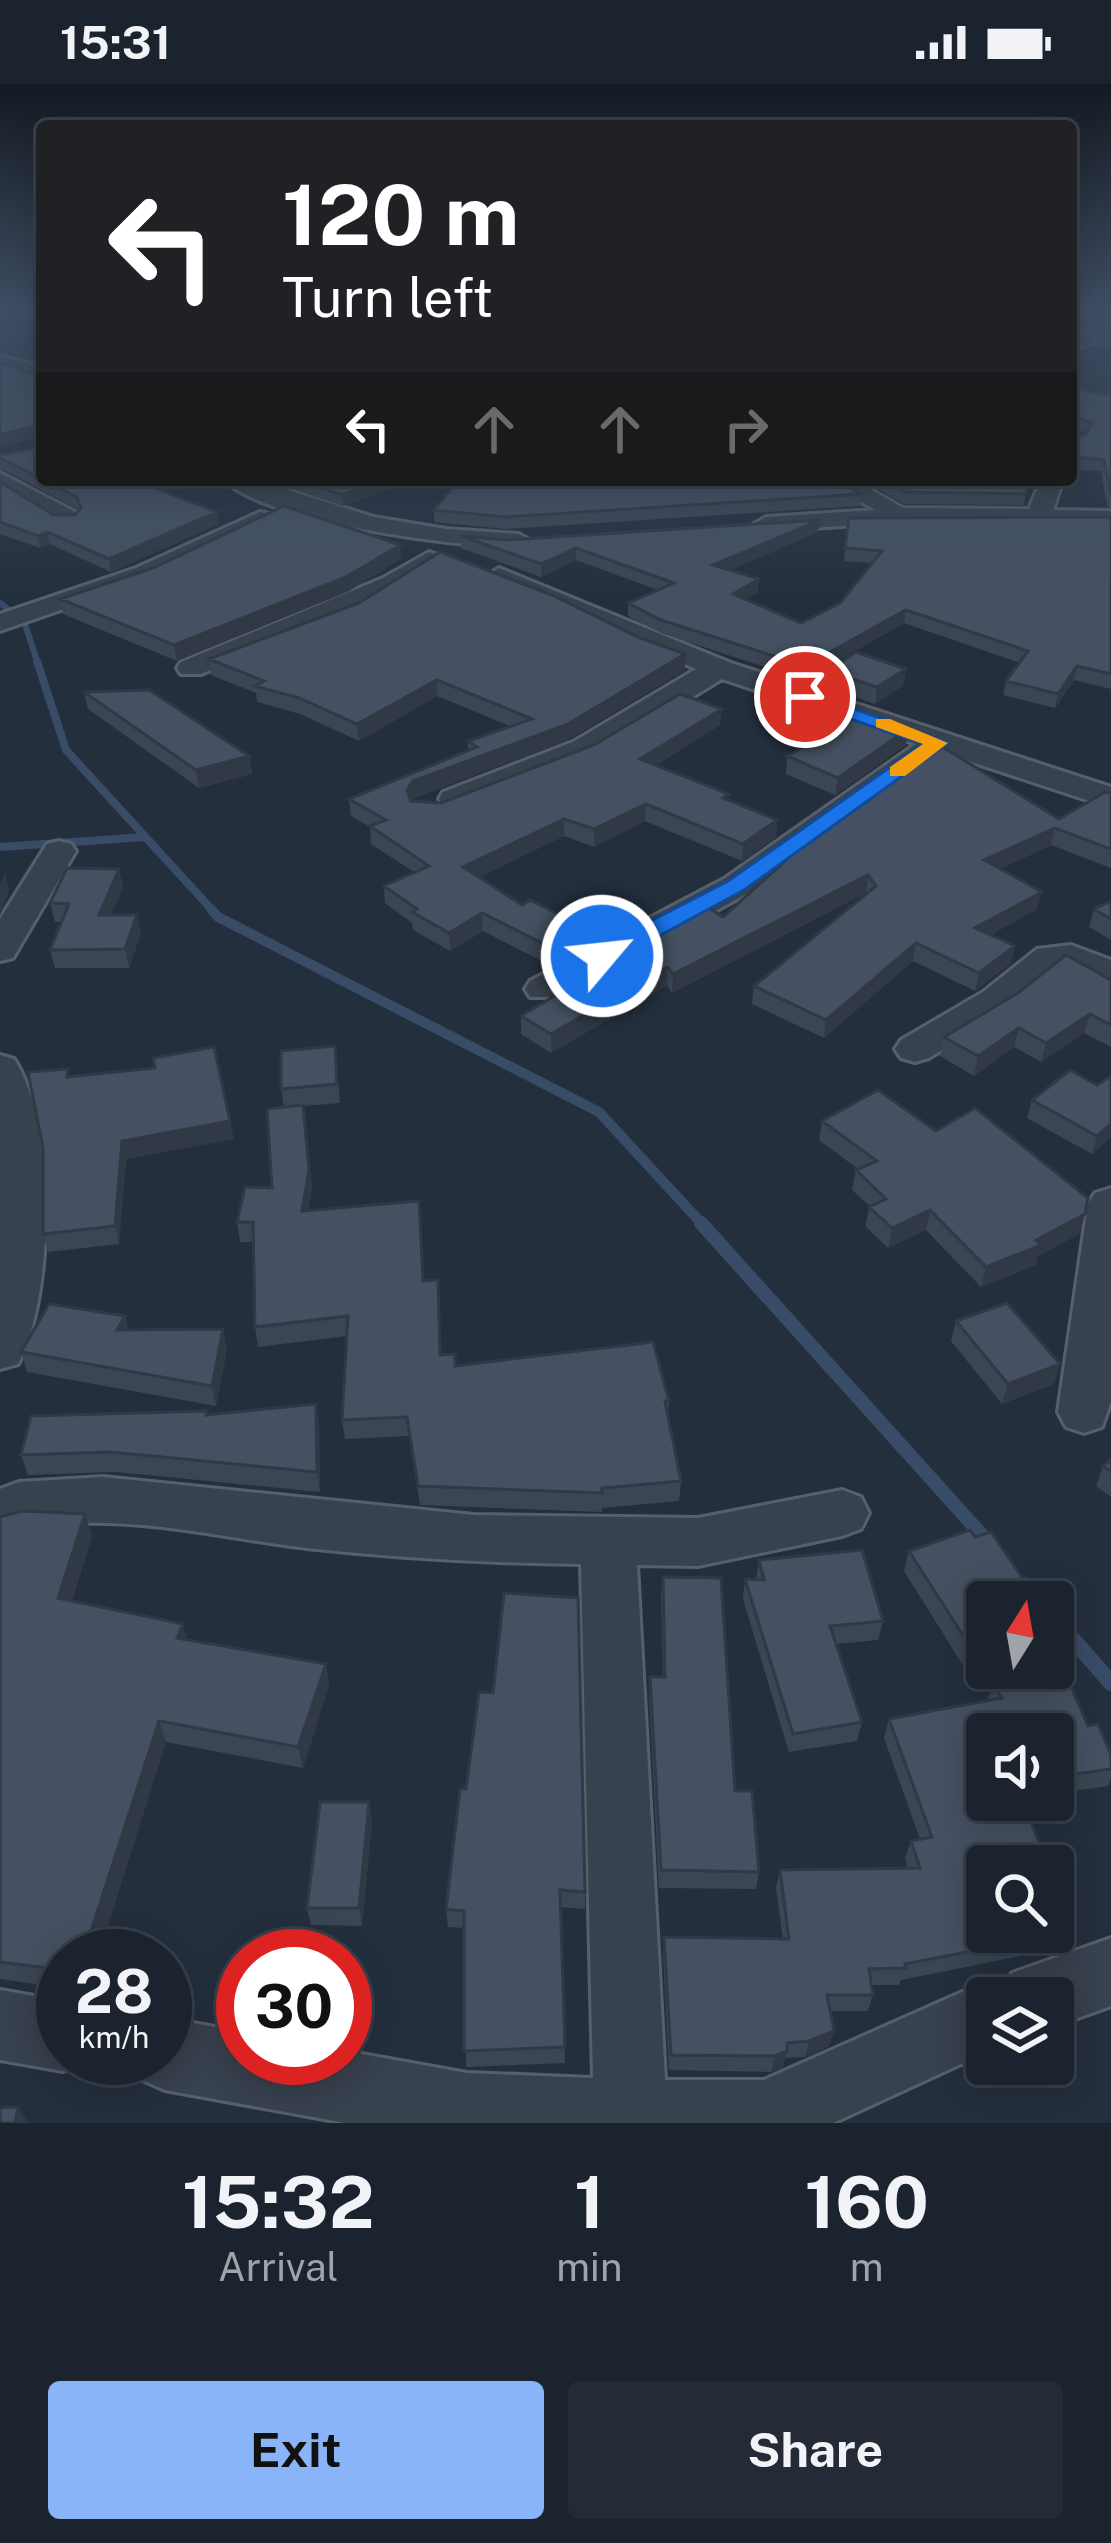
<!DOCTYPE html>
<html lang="en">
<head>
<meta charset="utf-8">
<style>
	:root { --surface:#1b232e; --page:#242b36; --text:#f1f3f6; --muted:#a0a4aa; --line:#39404a; --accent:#8ab4f8 }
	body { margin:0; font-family:"Public Sans",sans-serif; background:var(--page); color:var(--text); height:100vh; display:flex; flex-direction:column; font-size:45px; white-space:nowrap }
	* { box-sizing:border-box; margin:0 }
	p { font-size:39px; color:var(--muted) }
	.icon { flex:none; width:66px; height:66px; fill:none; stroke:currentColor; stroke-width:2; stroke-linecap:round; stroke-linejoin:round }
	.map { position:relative; height:2039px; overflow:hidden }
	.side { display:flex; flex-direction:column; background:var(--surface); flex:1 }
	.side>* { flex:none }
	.guide { position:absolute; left:36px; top:36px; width:1041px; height:366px; border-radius:12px; box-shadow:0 6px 30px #0003,0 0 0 3px var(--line); background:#202124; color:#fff; overflow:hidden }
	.needle { width:78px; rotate:11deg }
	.tools { position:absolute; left:966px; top:1497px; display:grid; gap:24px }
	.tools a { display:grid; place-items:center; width:108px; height:108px; border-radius:12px; background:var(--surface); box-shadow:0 6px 30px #0003,0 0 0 3px var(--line); font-size:60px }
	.speed { position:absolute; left:36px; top:1845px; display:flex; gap:24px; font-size:60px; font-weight:700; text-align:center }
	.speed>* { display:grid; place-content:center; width:156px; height:156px; border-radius:50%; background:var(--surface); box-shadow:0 6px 30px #0003,0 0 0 3px var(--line); line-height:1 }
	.speed small { font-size:30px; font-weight:400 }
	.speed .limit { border:18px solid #d22; background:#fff; color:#111 }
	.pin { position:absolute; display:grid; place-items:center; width:102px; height:102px; color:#fff; margin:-51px; border:6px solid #fff; border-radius:50%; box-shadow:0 3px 12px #0007 }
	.me { position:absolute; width:132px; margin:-66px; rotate:62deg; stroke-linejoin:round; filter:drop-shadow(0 0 9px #0008) }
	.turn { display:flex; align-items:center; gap:42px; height:252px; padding:0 48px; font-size:54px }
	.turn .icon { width:156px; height:156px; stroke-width:2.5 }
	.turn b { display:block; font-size:84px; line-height:102px }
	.lanes { display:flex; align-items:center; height:114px; padding:0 48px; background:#0003; justify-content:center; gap:60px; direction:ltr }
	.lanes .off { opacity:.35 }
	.eta { display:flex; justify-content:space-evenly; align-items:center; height:204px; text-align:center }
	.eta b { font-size:72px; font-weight:700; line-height:84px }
	.action { display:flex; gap:24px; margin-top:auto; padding:24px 48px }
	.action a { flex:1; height:138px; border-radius:12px; background:var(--accent); color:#111; font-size:48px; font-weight:700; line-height:138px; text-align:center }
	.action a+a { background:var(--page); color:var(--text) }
	.status { display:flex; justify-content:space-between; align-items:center; height:84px; padding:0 60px; background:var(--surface); direction:ltr }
	.status svg { height:33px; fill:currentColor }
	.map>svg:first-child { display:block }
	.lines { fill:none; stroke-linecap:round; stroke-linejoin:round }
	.stream-far4 { stroke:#394c67; stroke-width:6 }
	.stream-far3 { stroke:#394c67; stroke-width:8 }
	.stream-far2 { stroke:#394c67; stroke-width:10 }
	.stream-far1 { stroke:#394c67; stroke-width:14 }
	.stream { stroke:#394c67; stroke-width:16 }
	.minor-casing { stroke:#565f6c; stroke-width:6 }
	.minor { fill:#38414e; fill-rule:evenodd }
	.wall { fill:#3b4654 }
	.shaded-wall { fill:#303945 }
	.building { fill:#455162; stroke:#303945; stroke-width:3 }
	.route { fill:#1a73e8; stroke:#114b97; stroke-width:3 }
	.slow { fill:#f59e0b }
</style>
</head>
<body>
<div class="status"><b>15:31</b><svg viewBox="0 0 49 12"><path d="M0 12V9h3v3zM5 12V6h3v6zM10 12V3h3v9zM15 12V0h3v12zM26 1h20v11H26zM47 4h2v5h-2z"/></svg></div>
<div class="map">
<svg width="1111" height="2039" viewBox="0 0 1111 2039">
	<rect width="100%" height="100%" fill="#242f3e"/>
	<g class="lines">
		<path class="stream-far4" d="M0 519 24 537 38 580"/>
		<path class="stream-far3" d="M37 577 66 666 214 828
			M0 763 145 753"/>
		<path class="stream-far2" d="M211 825 218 833 599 1028 704 1142"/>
		<path class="stream-far1" d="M701 1139 989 1459
			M1025 1500 1040 1518
			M1053 1533 1058 1538"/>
		<path class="stream" d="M1055 1535 1111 1599"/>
		<defs>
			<path id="minor" d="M1111 241V253L1071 266V254Z
				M0 272 42 283V295L0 284Z
				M0 389 77 429 80 434 77 439H59L0 405Z
				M224 396H256L374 433 446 445 519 450 531 457 519 464C454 462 269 439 224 396Z
				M824 396H854L903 424 1029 425 1041 396H1063L1053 426 1111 427V441L918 437 766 447 754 440 766 433 875 426Z
				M260 428 269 430V440L154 494 0 547V530L136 484Z
				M429 468 438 471 442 476 438 481 401 506 201 590H181L177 584 181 578 383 494Z
				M499 484 731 579 1111 703V724L944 669 748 809 558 913H530L525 905 530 897 724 795 916 660 722 595 596 672 467 722H443L439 715 443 708 573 658 696 585 490 497 486 492Z
				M59 757 71 760 76 767 13 874 0 877V835L47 760Z
				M1071 861 1111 876V901L1060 884 1011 924 929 974 915 978 901 974 895 965 901 956 983 908 1037 865Z
				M0 971 14 975C57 1040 54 1212 18 1280L0 1285Z
				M1111 1104V1317L1102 1343 1084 1349 1066 1343 1058 1328 1088 1120 1095 1109Z
				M103 1393 474 1431 698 1434 842 1406 861 1413 869 1429 861 1445 842 1452 698 1482 637 1481 665 1996H764L987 1897 1006 1905 1012 1889 1111 1854V1922L1053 1943V1914H987V1968L833 2039H346L165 2006 140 1995 131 1974H165V1934L243 1948V1974H345V1967L467 1989 593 1994 581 1480C489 1479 398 1474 307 1464 210 1453 95 1420 0 1453V1405L19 1398Z
				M0 1906 63 1917V1974L88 1977 63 1987 0 1976Z"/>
		</defs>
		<use href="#minor" class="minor-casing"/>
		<use href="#minor" class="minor"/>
	</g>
	<path class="wall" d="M1111 248V266L1097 262 1099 252Z
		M1071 303 1105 311 1111 309V425L1107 422 1101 387 1071 385V354L1085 351 1086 349 1071 343Z
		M0 371 42 396H209L164 407 217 428 218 440 111 488 50 460 40 464 0 450V398L54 431H75L80 426 2 385 0 386Z
		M266 396H418L343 422Z
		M863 396H1028L1024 421 904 420Z
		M861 410 860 422 506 445 434 438V426Z
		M1111 433V605L1074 596 1055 624 1003 611 1006 597 1020 579 904 539 804 596 661 549 628 532V519L658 506 576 476 541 493 461 464V452L506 456 818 448 730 486 758 508 745 515 801 539 840 519 873 479 844 477 849 434Z
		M401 475 347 508 177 577 63 530 60 515Z
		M209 575 685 586 568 656 414 714 412 717 441 719 720 641 656 681 728 716 777 736 776 753 742 777 645 737 594 763 564 752 479 793 587 862 550 881 483 847 450 867 413 846 412 839 385 819 384 802 414 788 371 760 370 743 351 732 349 715 468 667V657L510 642 437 612 359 657 300 630 257 618 256 609 211 591Z
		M906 585 903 602 875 620 825 603 827 587Z
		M84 608 249 672 252 690 199 704 88 625Z
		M813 642 909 644 906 661 835 711 786 690 787 672 811 659Z
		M1111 709V784L1051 761 1000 785 1037 825 990 851 1015 862 1010 880 975 907 913 877 824 954 752 920 754 902 866 810V809L672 909 667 901 551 969 521 950V932L585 894V887L723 833 780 782V775L1059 735Z
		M119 785 123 803 111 831 141 849 129 884H55L50 866 61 838H55L50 819Z
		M1111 817V856L1089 843 1094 825Z
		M1111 896V963L1084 949 1041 978 1014 963 974 992 940 972 944 953Z
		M337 982 340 1019 304 1022 312 1105 308 1127 423 1197 438 1196 441 1271 456 1282 669 1317 668 1332 681 1397 679 1417 602 1424V1428L420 1421 409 1352 345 1355 342 1336 347 1252 258 1263 255 1243 253 1158H240L237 1138 272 1104 284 1023 281 1005Z
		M70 992 234 1055 126 1075 119 1160 48 1168 43 1150Z
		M1032 1016 1111 1053 1092 1070 1027 1034Z
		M822 1037 936 1047 1085 1130 1079 1150 1038 1172 1036 1181 981 1203 926 1146 888 1164 865 1142 870 1122 852 1106 856 1086 858 1085 819 1056Z
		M125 1232 128 1245 227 1265 216 1322 27 1288 21 1268Z
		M956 1237 1054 1300 1002 1320 951 1257Z
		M316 1320 319 1340 320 1408 116 1388 28 1391 21 1371 208 1331Z
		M1111 1375V1413L1096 1402 1103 1382Z
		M0 1433 92 1452 72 1517 187 1556 326 1580 329 1601 303 1684 166 1658 98 1872H63V1904L0 1895Z
		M909 1467 987 1518V1575L964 1583 904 1487Z
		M759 1476 883 1537 878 1556 836 1560 862 1638 857 1657 789 1668 743 1515 745 1495 756 1496Z
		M663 1493 735 1707 759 1788 756 1805 659 1804 649 1612 650 1593H663L661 1512Z
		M993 1600 1088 1642 1111 1671V1695L1108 1702 1053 1710V1650H987L1075 1847 1066 1863 901 1896 899 1901H872L873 1911 868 1927H830L834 1947 829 1962 805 1973 785 1974 783 1983 771 1988 669 1986 663 1870 664 1853 783 1855 776 1804 780 1786 908 1784 905 1774 911 1757 920 1755 884 1654 889 1635 987 1617Z
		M460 1705 585 1808V1825L560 1823 565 1979 466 1983 464 1844 448 1843 446 1825Z
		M372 1737 362 1842 311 1841 307 1824Z"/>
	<path class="shaded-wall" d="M0 228H42V234L0 238Z
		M1111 229V238L1071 249 1072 240Z
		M39 341 41 353 0 363V351Z
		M160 396H209L147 411 145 400Z
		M383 396H418L343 422 342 411Z
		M217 428 218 440 111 488 109 475Z
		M820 436 818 448 713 494V481Z
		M47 448 50 460 40 464 38 452Z
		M400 461 401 475 347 508 177 577 174 561Z
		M576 464V476L541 493V480Z
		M759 495 758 508 732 523 733 510Z
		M906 526 904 539 804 596 805 582Z
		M685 570V586L568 656 414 714 408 723 407 706 413 697Z
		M1077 582 1074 596 1055 624 1058 610Z
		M906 585 903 602 875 620 877 603Z
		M437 596V612L359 657 357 640Z
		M722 625 720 641 639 691 640 675Z
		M909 644 906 661 835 711 838 694Z
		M249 672 252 690 199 704 196 686Z
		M646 720 645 737 594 763V745Z
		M564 735V752L464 801 463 783Z
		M777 736 776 753 742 777 743 760Z
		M1055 744 1051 761 980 794 984 776Z
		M119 785 123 803 103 850 99 831Z
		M5 788 9 806 0 832V801Z
		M868 791 866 809 672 909 673 890Z
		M1042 808 1037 825 971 862 975 844Z
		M482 829 483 847 450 867 449 849Z
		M137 831 141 849 129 884 125 865Z
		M587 844V862L550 881V863Z
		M916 859 913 877 824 954 826 936Z
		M1015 862 1010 880 975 907 979 889Z
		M668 883 667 901 551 969V950Z
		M1090 930 1084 949 1041 978 1046 959Z
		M1019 944 1014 963 974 992 978 972Z
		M303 1021 312 1105 305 1147 302 1127Z
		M230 1037 234 1055 126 1075 119 1160 115 1142 122 1057Z
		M1111 1040V1053L1092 1070 1097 1052Z
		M930 1126 926 1146 888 1164 892 1144Z
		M1085 1130 1079 1150 1038 1172 1036 1181 981 1203 986 1183Z
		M125 1232 130 1252 117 1246Z
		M223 1245 227 1265 216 1322 212 1302Z
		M1060 1280 1054 1300 1002 1320 1008 1300Z
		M316 1320 319 1340 320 1408 317 1388Z
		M85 1430 92 1452 66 1536 58 1514Z
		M183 1540 189 1561 177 1554Z
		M987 1558V1575L964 1583 971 1564Z
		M326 1580 329 1601 303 1684 298 1663Z
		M159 1637 166 1658 98 1872H83Z
		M369 1718 372 1737 362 1842 359 1824Z
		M834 1947 829 1962 805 1973 809 1957Z
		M787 1967 783 1983 771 1988 775 1972Z
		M18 2023 29 2039H15Z"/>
	<path class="building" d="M1071 228H1111V229L1072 240 1071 243Z
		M1111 248V255L1099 252Z
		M0 279 31 290 42 289V344L39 341 0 351Z
		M1071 303 1105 311 1111 309V411L1104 376 1071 373V354L1085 351 1092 339 1071 332Z
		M42 363V395L0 374V371Z
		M43 396H160L145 400 217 428 109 475 47 448 38 452 0 438V398L54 431H75L81 424 77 413Z
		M299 396H383L342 411Z
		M458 396H837L861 410 506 433 434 426Z
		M885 396H1028L1026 410 906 408Z
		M284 422 400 461 346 493 174 561 60 515 153 484Z
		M1111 433V590L1077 582 1058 610 1006 597 1028 567 906 526 805 582 661 536 628 519 674 499 576 464 541 480 461 452 506 456 820 436 713 481 759 495 733 510 801 539 840 519 882 467 845 464 849 434Z
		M440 468 552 511 638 553 685 570 568 640 413 697 407 706 411 717 441 719 594 661 680 610 722 625 640 675 729 710 723 714 777 736 743 760 646 720 594 745 564 735 463 783 522 821 530 816 587 844 550 863 482 829 449 849 412 828 417 825 384 802 429 782 370 742 386 736 349 715 477 663 468 657 532 635 437 596 357 640 299 614 255 602 264 597 209 575 359 519Z
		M856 568 906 585 877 603 827 587Z
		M149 606 249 672 196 686 84 608Z
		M844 623 909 644 838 694 787 672 830 648 813 642Z
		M941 662 1059 735 1105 708 1111 709V765L1055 744 984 776 1042 808 975 844 1015 862 979 889 916 859 826 936 754 902 876 802 868 791 673 890 668 883 551 950 521 932 591 890 585 887 706 822 723 833 785 777 780 775Z
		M67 784 119 785 99 831H137L125 865 50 866 69 820 50 819Z
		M1111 817V835L1094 825Z
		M1066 871 1111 896V941L1090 930 1046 959 1019 944 978 972 944 953 1018 909Z
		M335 962 337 1000 281 1005V967Z
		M214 963 230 1037 122 1057 115 1142 43 1150V1064L28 988 68 985 67 993 155 984 153 974Z
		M1070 986 1097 1001 1111 992V1040L1097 1052 1032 1016Z
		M878 1006 936 1047 975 1024 1088 1114 1085 1130 1036 1156 1041 1161 986 1183 930 1126 892 1144 869 1123 886 1115 856 1086 877 1077 822 1037Z
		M303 1021 309 1085 302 1127 419 1117 423 1197 438 1196 440 1271 455 1270V1282L653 1258 669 1317H665L681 1397 602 1404V1409L418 1402 407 1333 342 1336 348 1232 255 1243 253 1138H237L245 1103 272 1104 267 1025Z
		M1007 1219 1060 1280 1008 1300 956 1237Z
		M49 1220 125 1232 117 1246 223 1245 212 1302 21 1268Z
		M316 1320 317 1388 110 1368 21 1371 31 1332 207 1327 206 1331Z
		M1111 1375V1388L1103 1382Z
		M23 1427 85 1430 58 1514 183 1540 177 1554 326 1580 298 1663 159 1637 83 1872H63V1886L0 1878V1433Z
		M970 1446 975 1453 991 1448 1039 1518H987V1558L971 1564 909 1467Z
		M862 1466 883 1537 830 1542 862 1638 793 1650 745 1495 764 1496 759 1476Z
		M663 1493 721 1494 735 1707H752L759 1788 661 1786 650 1593H665Z
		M504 1509 578 1514 585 1808 560 1806 565 1963 464 1967V1827L446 1825 460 1705H466L479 1608 493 1609Z
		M1065 1589 1088 1642 1098 1640 1111 1671V1685L1053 1693V1650H987V1716H1022L1049 1782H987V1848H1053V1793L1075 1847 905 1880 906 1884 869 1885 873 1911H827L834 1947 809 1957 787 1959V1967L775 1972 671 1971 664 1853 789 1855 780 1786 920 1784 911 1757 932 1753 889 1635 1002 1614 993 1600Z
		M320 1718H369L359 1824H307Z
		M18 2023 15 2039H0V2024Z"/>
	<linearGradient id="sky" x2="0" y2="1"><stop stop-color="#141a22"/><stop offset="0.44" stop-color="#3f4d63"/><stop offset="1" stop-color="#3f4d63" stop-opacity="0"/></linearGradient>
	<rect width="1111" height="514" fill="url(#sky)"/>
	<path class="route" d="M798 609H811L948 659 744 806 611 878H593V867L728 797 923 660 798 617Z"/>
	<path class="slow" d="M876 635H890L948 659 905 692H890V683L923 660 876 643Z"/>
</svg>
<div class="tools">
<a><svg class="needle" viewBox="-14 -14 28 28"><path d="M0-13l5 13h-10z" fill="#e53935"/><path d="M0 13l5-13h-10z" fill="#a0a4aa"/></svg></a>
<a><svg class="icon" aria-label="sound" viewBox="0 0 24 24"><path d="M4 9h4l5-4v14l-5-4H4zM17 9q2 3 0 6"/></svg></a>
<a><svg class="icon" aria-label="search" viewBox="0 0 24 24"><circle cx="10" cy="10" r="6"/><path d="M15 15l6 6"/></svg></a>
<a><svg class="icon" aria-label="layers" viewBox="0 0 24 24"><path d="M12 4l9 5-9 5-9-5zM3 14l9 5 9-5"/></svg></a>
</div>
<div class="speed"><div>28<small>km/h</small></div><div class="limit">30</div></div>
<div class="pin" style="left:805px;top:613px;background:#d93025"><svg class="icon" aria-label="arrive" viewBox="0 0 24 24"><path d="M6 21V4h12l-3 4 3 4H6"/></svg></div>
<svg class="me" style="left:602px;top:872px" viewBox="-20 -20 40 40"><circle r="17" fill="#1a73e8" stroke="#fff" stroke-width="3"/><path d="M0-11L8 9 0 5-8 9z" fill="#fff"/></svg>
<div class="guide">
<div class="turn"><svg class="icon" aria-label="left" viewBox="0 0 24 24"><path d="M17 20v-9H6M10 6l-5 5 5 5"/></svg><div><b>120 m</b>Turn left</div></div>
<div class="lanes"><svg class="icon" aria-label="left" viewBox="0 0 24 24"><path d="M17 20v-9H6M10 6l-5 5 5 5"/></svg><svg class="icon off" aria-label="ahead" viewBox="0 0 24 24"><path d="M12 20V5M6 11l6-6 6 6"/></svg><svg class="icon off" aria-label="ahead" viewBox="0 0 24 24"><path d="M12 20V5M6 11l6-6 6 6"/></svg><svg class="icon off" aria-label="right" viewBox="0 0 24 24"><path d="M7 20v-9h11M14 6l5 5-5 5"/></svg></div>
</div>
</div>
<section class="side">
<div class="eta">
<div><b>15:32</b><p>Arrival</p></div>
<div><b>1</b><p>min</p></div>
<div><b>160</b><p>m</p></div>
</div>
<div class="action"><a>Exit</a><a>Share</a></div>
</section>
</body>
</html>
